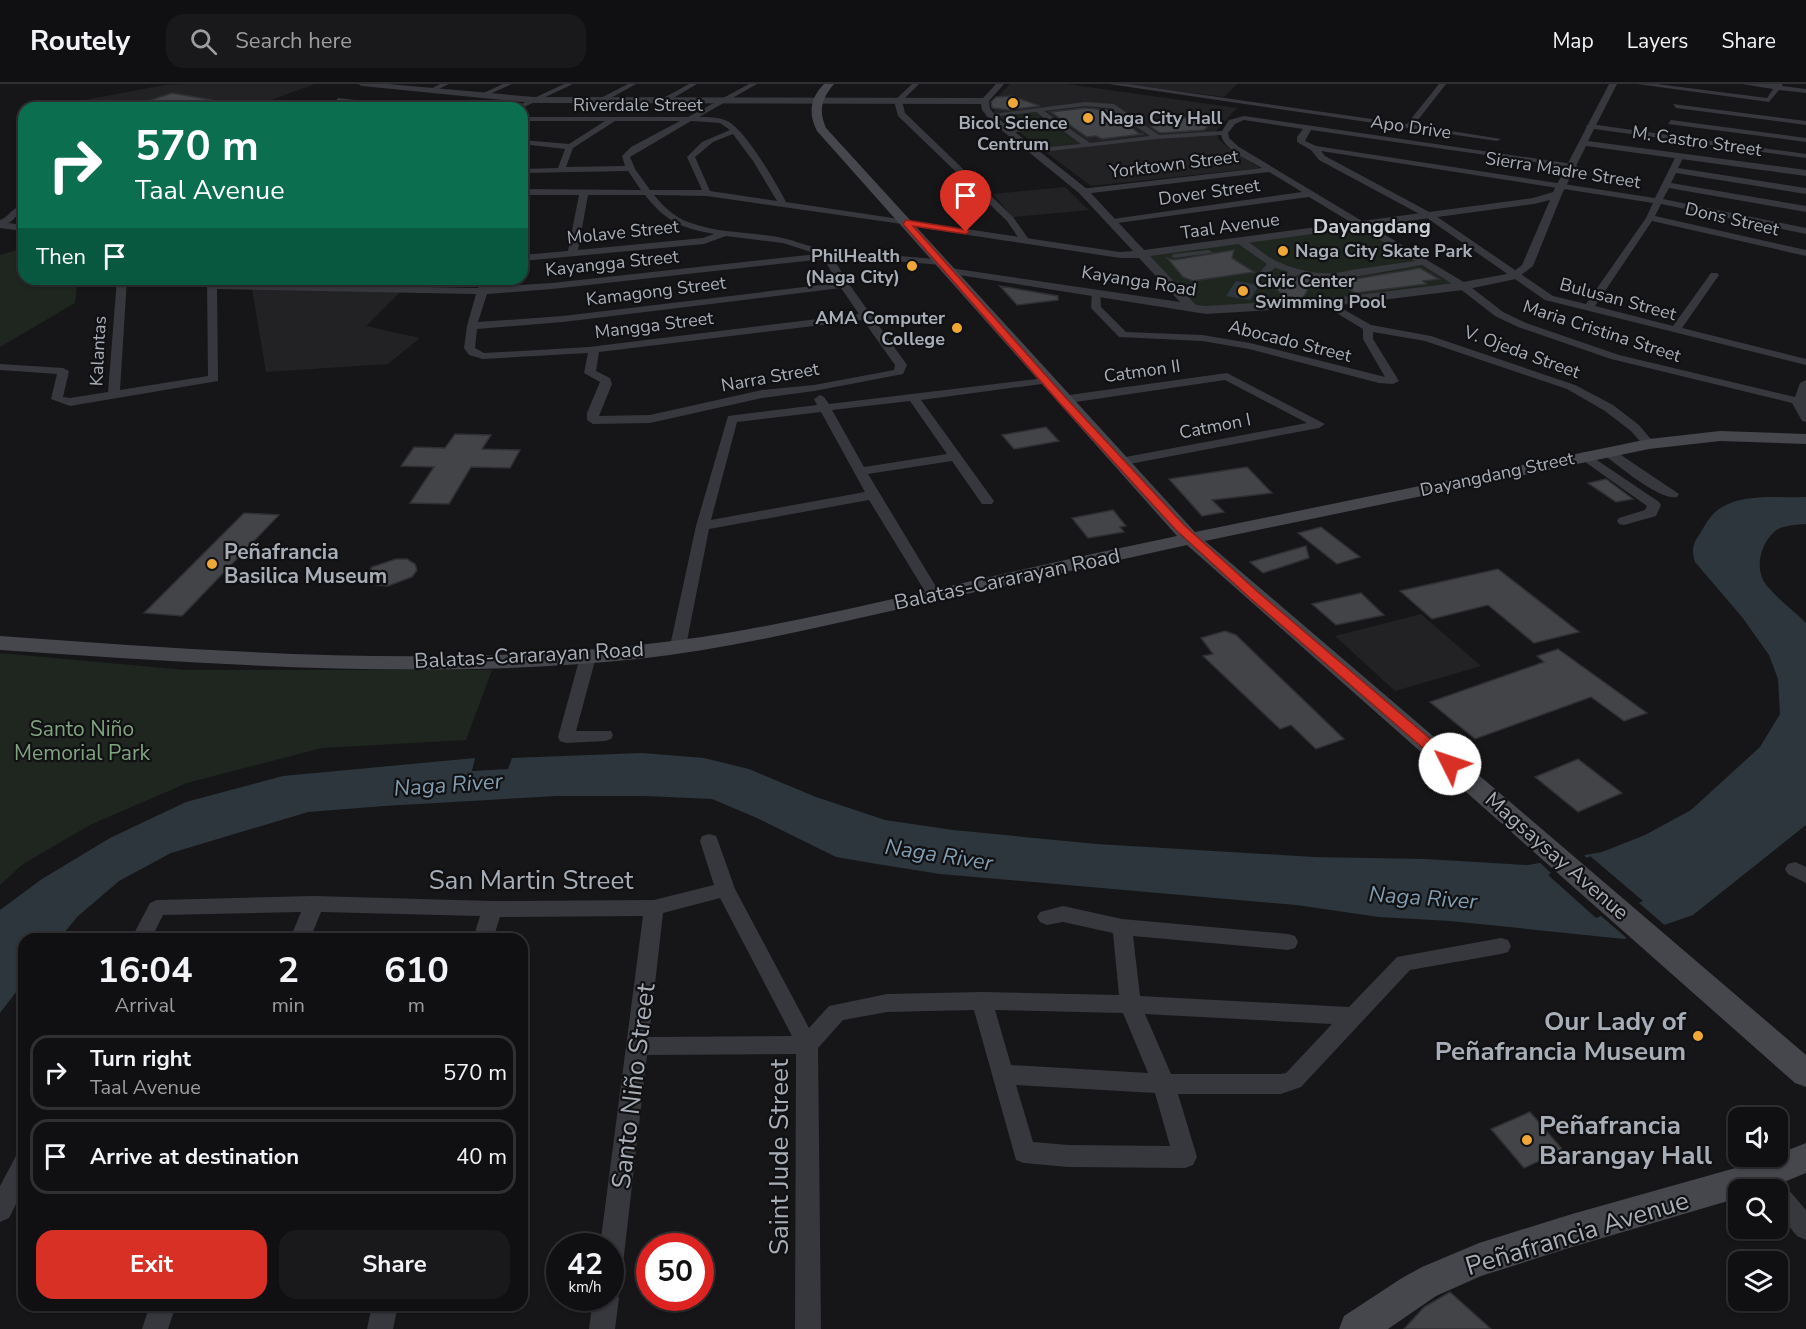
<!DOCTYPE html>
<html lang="en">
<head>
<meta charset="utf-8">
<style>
	:root { --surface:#101012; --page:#19191b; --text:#f1f3f6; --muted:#9c9d9f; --line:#303032; --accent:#d93025 }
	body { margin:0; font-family:"Nunito Sans",sans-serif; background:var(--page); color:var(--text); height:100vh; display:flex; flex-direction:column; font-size:22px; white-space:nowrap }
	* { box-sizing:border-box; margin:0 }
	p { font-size:20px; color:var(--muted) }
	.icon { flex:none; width:33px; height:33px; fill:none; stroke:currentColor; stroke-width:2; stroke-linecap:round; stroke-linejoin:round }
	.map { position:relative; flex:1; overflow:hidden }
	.side { position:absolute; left:18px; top:849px; width:510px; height:378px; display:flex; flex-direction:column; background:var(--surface); border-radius:18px; box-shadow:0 2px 4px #0004,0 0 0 2px var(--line) }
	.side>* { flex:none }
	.top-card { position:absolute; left:18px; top:18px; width:510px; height:183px; border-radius:18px; box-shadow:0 2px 4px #0004,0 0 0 2px var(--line); background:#0b6e4f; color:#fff; overflow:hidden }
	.tools { position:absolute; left:1728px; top:1023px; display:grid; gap:12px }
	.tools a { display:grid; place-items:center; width:60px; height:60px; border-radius:12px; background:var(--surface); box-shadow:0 2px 4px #0004,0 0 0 2px var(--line); font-size:30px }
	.speed { position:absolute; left:546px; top:1149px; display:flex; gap:12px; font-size:30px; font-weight:700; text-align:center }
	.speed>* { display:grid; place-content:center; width:78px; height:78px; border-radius:50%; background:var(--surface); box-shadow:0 2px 4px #0004,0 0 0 2px var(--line); line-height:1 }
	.speed small { font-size:15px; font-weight:400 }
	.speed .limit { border:9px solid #d22; background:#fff; color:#111 }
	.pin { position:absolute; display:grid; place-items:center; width:51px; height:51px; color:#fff; margin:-62px -26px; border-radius:50% 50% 50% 0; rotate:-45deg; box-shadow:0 0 6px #0007 }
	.pin .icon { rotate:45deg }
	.me { position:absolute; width:66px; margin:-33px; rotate:311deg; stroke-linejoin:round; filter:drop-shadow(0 0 4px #0008) }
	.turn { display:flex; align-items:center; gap:21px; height:126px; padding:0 18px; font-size:27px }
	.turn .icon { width:78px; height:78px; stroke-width:2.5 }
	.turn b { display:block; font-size:42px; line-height:51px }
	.then { display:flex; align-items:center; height:57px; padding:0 18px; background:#0003; gap:12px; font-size:22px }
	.eta { display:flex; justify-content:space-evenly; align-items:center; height:102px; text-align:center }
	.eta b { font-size:36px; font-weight:700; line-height:42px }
	.cta { display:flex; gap:12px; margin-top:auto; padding:12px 18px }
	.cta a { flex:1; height:69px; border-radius:18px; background:var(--accent); color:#fff; font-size:24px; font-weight:700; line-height:69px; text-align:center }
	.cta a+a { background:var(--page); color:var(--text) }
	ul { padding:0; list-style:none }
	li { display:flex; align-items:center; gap:18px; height:75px; margin:0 12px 9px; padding:0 6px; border:3px solid var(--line); border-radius:18px }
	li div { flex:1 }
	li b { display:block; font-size:22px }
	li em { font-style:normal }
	header { display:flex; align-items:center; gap:36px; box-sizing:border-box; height:84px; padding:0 30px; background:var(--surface); border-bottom:2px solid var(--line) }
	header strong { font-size:28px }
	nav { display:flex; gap:33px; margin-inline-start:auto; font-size:21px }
	.search { width:420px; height:54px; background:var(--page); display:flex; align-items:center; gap:15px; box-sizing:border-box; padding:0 21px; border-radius:18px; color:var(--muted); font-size:22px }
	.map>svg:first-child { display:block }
	.built { fill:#222225 }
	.green { fill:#1e261f }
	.water { fill:#2c363c }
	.pier { fill:#161618 }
	.building { fill:#424448; stroke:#303034; stroke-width:1.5 }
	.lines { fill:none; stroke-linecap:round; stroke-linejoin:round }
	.pedestrian { fill:#37383d; fill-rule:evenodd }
	.minor { fill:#37383d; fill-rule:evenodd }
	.tertiary { fill:#37383d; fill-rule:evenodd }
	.secondary { fill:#45474d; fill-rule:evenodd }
	.route { fill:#d93025; stroke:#8d1f18; stroke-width:1.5 }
	.poi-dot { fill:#efa837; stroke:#111113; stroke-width:2 }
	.labels { text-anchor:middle; stroke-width:4.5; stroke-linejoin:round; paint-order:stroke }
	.far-street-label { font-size:18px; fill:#a8aeb8; stroke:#111113 }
	.far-poi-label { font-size:18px; font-weight:bold; fill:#a8aeb8; stroke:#111113; text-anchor:start }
	.far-quarter-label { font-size:20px; font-weight:bold; fill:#c9cdd4; stroke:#111113 }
	.poi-label { font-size:21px; font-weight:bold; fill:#a8aeb8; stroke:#111113; text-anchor:start }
	.street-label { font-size:21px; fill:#a8aeb8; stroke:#111113 }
	.park-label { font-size:21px; fill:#80a380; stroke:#111113 }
	.water-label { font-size:22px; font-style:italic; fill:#809db2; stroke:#111113 }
	.near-street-label { font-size:26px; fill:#a8aeb8; stroke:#111113 }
	.near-poi-label { font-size:26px; font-weight:bold; fill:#a8aeb8; stroke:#111113; text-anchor:end }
</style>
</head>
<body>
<header>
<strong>Routely</strong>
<div class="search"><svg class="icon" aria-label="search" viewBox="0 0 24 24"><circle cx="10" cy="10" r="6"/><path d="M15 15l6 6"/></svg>Search here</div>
<nav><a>Map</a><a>Layers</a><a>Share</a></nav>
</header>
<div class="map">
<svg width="1806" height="1245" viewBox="0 0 1806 1245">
	<rect width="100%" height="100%" fill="#161618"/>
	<path class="built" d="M186 0H315L249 24H58L64 20 164 1Z
		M1010 0H1067L1237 24 1216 47 1218 54 1228 64 1260 84 1091 102 994 29 996 14Z
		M1123 0H1237L1224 13Z
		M1065 103 1089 126 1012 133 993 110Z
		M252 205 400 208 366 242 420 254 388 280 266 288Z
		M1421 530 1481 582 1395 607 1335 552Z"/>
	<path class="green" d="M1035 28 1077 59 1039 63 997 31Z
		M1363 141 1463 202 1325 219 1192 224 1142 170Z
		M24 164V195H78L75 219 0 263V171Z
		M0 569 185 586H492L466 656 322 664 187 699 90 741 23 780 0 801Z"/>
	<path class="water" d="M1236 197 1259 201 1250 216 1226 212Z
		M1806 413V440C1796 441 1782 441 1774 448 1759 462 1754 488 1768 503 1779 516 1794 527 1806 539V741L1693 831 1624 855 1450 837 1379 833 1296 821 940 790 877 780 836 773 757 734 712 715 645 712H557L384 722 308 728 171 769 119 797 77 833 59 855H24V898L0 929V826L42 795 110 754 186 718 283 692 475 674 472 687 508 685 512 674 642 669 704 674 749 685 816 713 885 736 953 746 1097 760 1314 773 1425 775 1528 781 1602 768 1645 751 1691 726 1760 663 1780 630 1778 595 1769 571 1742 533 1695 478C1691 465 1693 459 1701 448 1706 439 1713 428 1722 423 1745 409 1781 414 1806 413Z"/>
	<path class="pier" d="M1581 768 1587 774 1590 772 1643 817 1639 819 1667 843 1629 856 1601 832 1596 834 1548 791 1551 789 1537 776Z"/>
	<path class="building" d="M172 9 212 16V24H174L142 19Z
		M1012 12 1040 22 1009 26 992 24 991 18 996 13Z
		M1085 24 1107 26 1140 50H1144L1102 55 1096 52 1087 53 1051 28Z
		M1167 31 1213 38 1204 46 1160 49 1151 43Z
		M1234 166 1232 174 1254 188 1193 197 1183 193 1167 174 1174 176Z
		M1420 184 1439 195 1423 197 1427 200 1355 209 1337 198Z
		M1298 193 1314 195 1303 214 1286 213 1271 201H1283Z
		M1000 202 1058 212V216L1017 221Z
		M1046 343 1059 357 1014 365 1002 351Z
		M455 350 491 351 482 365 520 366 510 384 471 383 449 420 410 419 434 383 401 382 414 363 445 364Z
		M1247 383 1272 409 1212 416 1224 428 1202 432 1169 395Z
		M1606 395 1633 415 1616 418 1588 399Z
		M1113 426 1126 442 1120 443 1124 448 1088 454 1072 434Z
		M244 429 279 431 182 532 144 529Z
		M1321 443 1360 473 1337 480 1298 449Z
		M1306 462 1309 474 1263 489 1250 478Z
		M396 475H407L415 480 417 486 412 493 388 502 376 501 368 497 367 490 372 483Z
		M1498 485 1579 548 1534 559 1488 521 1432 535 1400 507Z
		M1361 509 1384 531 1336 541 1312 520Z
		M1225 547 1236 551 1344 655 1316 665 1291 641 1280 645 1203 572 1213 570 1201 554Z
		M1558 565 1647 629 1624 637 1591 613 1475 655 1430 618 1544 578 1537 572Z
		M1578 675 1622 709 1578 728 1535 693Z
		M1530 1028 1563 1066 1524 1084 1491 1045Z
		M1450 1208 1491 1245H1404L1424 1223Z"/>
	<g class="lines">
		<path class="pedestrian" d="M1209 166 1212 168 1211 169 1174 174 1171 172 1174 170Z"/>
		<path class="minor" d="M440 0H449L432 8 427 7Z
			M503 0H512L483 13 477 12Z
			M564 0H573L522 24H513Z
			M628 0H636L600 20 593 18Z
			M689 0H697L663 20 656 18Z
			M749 0H757L699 33C708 33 719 33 727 37 746 46 776 99 786 118L906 136 911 139 909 141 707 112 654 111C665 124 675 134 691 139 718 149 749 148 778 153 801 157 822 170 845 167L945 176V180L942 181 845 173 833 174 849 200 907 281 903 290 814 307 762 314 650 339 593 340 587 336V329L600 298 584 289 588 269 483 275 469 271 464 264 467 242 476 210 217 205 218 297 70 322 51 315 57 290 0 286V280L63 284 69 287 63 313 70 314 108 308 117 195H127L120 306 208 292 207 195H217V199L478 204 481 195H491L488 203 552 199 817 170 783 159 726 152 704 160 522 177V171L568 167 579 111H522V105L641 106 628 87 522 89V85L558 84 565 65 522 60V56L569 60 605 37H522V33H688ZM680 37 631 63 622 72 625 82 566 83 573 64 615 37ZM691 37 720 39 730 46 702 58 687 73 702 106H650L635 85 630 73ZM733 50 753 77 777 117 710 107 695 73 713 58ZM588 111H645C666 138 682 144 714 150L703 154 578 166ZM824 175 838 199 563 232 478 238 487 210 552 205ZM841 204 859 230 589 263 484 269 475 264 477 245 563 238ZM863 236 895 281 894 286 814 301 762 306 650 331 599 332 612 300 610 294 596 287 599 268Z
			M912 0H919L902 17 905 29 1013 133 1030 157 1028 159H1022L1007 137 898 32 894 17Z
			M1109 0H1127L1407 40 1439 0H1446L1414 41 1501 55 1497 57Z
			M1637 0H1657L1767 14 1773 5 1742 0H1783L1782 2 1806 5V9L1779 6 1769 18Z
			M338 14 406 22 410 24H388L335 18Z
			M1085 18 1114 20 1159 51 1222 47 1229 36 1244 32 1573 80 1577 82 1576 84 1311 46 1305 57 1316 62 1655 114 1676 72 1680 70 1684 72 1678 84 1806 104V110L1676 89 1671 99 1806 122V128L1669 104 1663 115 1806 144V150L1661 120 1655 132 1806 166V172L1652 137 1595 222 1673 242 1711 189H1717L1719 191 1682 244 1806 275V281L1545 216 1427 134 1319 76 1311 66 1297 58V53L1303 45 1244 36 1235 40 1228 49 1229 54 1239 63 1467 200 1503 228 1526 239 1619 271 1795 313 1800 299 1806 296V338L1802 337 1792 319 1611 275 1518 243 1495 232 1459 204 1422 181 1337 196 1298 191 1282 199 1267 196 1260 188 1267 180 1237 159V155C1248 154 1259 167 1269 173 1293 187 1325 194 1351 186L1415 177 1309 113 1110 140 1108 138 1113 135 1302 108 1269 88 1083 110 1079 107 1080 105 1262 84C1249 76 1225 67 1221 51L1157 55 1032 69 1028 67 1029 65 1081 60 1058 43 1007 49 1003 47 1052 40 1036 28 989 33 985 31ZM1085 22 1109 24 1150 52 1090 59 1044 27ZM1321 67 1653 119 1646 134 1586 220 1553 212 1433 130 1325 72ZM1275 184 1289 188 1277 193 1270 188Z
			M1673 20 1806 37V41L1676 24Z
			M1671 36 1806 54V58L1668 40Z
			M1590 40 1806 70V74L1587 44 1586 42Z
			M24 121V127C16 129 15 137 8 139L24 141V147L0 144V136C11 132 9 125 24 121Z
			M1092 207H1100L1101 223 1126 248 1202 251 1250 259 1385 293 1363 255V245L1320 219 1329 217 1371 241 1431 252 1575 301 1613 321 1639 341 1655 360 1653 363H1645L1631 347 1605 327 1567 305 1425 257 1373 248V255L1399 297 1393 300 1379 299 1249 265 1202 257 1119 253 1091 224Z
			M1227 289 1325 340 1319 344 1119 382 1115 381 1113 378 1115 375 1307 339 1225 296 1062 320 1056 316 1062 312Z
			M1045 294 1051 297 1049 299 921 316 994 417 992 420H982L952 377 868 390 941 511 939 514H929L869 416 709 445 686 562 678 567 672 565 670 562 696 442 728 332 817 321 814 315 820 311 824 313 829 320ZM910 317 947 370 864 383 832 326ZM821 328 865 408 711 436 737 338Z
			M1608 364 1612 365 1679 410 1677 413C1660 417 1618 381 1604 371L1602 368 1604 365Z
			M1585 368 1659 418 1661 421 1656 432 1624 441 1619 440 1617 437 1619 434 1645 426 1647 422 1581 375 1579 372 1581 369Z
			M588 568 596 573 576 647H611L613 651 611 655 605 657 566 659 560 657 558 653 580 573Z
			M709 750 716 752 718 757 735 805 809 944 829 922 887 910 982 908 1119 911 1113 849 1063 838 1047 841 1040 838 1037 833 1040 828 1063 822 1122 835 1288 850 1295 852 1298 858 1295 864 1288 866 1133 852 1140 912 1349 923 1397 873 1501 854 1508 856 1511 862 1508 868 1501 870 1410 886 1301 1003 1281 1010H1178L1197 1073 1193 1081 1185 1084 1068 1083 1024 1079 1016 1076 974 926 887 928 843 936 818 964 821 1245H795L796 970 647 971 623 1180 619 1189 610 1192V1162H600L643 832 500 833 493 855H473L480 832 321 828 310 855H290L301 828 163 831 151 855H131L150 819 157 816 314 812 492 817 654 816 714 801 700 757 702 752ZM720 814 792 952 649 953 663 829ZM995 926 1123 929 1148 989 1011 981ZM1145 930 1332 940 1286 989 1281 990H1171ZM1016 1001 1155 1009 1170 1062 1068 1061 1033 1058Z
			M1795 778 1806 783V799L1788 790 1785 785 1788 780Z
			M24 1069V1104L9 1134 0 1138V1102L16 1072Z
			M1778 1100 1787 1104 1806 1126V1156L1797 1152 1778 1129V1106H1769Z
			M610 1203 615 1205 619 1214 615 1245H589L593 1214H610Z
			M150 1221H176L168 1245H142Z
			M372 1221H398L393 1245H367Z"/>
		<path class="tertiary" d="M358 0H388L534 13 983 14 996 0H1004L989 17 990 25 1000 36 1087 105 1144 166 1533 114 1553 108 1609 0H1617L1588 57 1806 86V92L1586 62 1562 110 1533 182 1516 195 1463 206 1325 223 1206 230 946 189V185L950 184 1180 218 1139 174H1120L902 141V137L906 136 1120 168 1133 167 1079 109 994 40 982 26 981 20 534 19 362 2ZM1550 116 1522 181 1512 189 1463 198 1325 215 1206 222 1196 221 1150 172 1534 120Z"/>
		<path class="secondary" d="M824 0H834C822 14 818 26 826 44L1195 448 1649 355 1720 347 1806 350V360L1720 357 1649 365 1205 457 1806 971V1003L1795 999 1187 461C1092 482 998 503 904 524 816 544 728 565 638 575 426 597 212 580 0 566V552C212 567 427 584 639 561 738 551 835 528 932 506 1014 487 1096 469 1177 452L817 47C808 30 810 14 824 0Z
			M1806 1059V1089L1765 1106H1738V1114L1572 1163 1481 1192 1436 1212 1388 1245H1339L1344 1232 1402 1194 1422 1183 1479 1159 1572 1130 1778 1072V1070Z"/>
	</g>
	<path class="route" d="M906 136 968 146 969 148 966 150 913 142 1066 314 1184 441 1259 509 1455 676 1457 680 1455 683H1445L1250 514 1176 446 1059 318 903 140Z"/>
	<g class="poi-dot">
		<circle cx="1013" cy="19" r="6"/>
		<circle cx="1088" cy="34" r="6"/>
		<circle cx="1283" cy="167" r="6"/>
		<circle cx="912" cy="182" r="6"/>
		<circle cx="1243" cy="207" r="6"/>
		<circle cx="957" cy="244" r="6"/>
		<circle cx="212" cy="480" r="6"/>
		<circle cx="1698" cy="952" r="6"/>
		<circle cx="1527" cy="1056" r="6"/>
	</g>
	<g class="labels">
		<g class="far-street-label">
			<text x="638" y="27">Riverdale Street</text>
			<text transform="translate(1411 43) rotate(8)" y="6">Apo Drive</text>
			<text transform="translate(1697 57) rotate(8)" y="6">M. Castro Street</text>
			<text transform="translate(1174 80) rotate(-7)" y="6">Yorktown Street</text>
			<text transform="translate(1563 86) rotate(9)" y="6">Sierra Madre Street</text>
			<text transform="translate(1209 108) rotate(-8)" y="6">Dover Street</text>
			<text transform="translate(1732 135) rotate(13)" y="6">Dons Street</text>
			<text transform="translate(1230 142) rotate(-8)" y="6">Taal Avenue</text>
			<text transform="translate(623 148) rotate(-6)" y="6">Molave Street</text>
			<text transform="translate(612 179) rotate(-6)" y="6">Kayangga Street</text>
			<text transform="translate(1139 197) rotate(9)" y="6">Kayanga Road</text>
			<text transform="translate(656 207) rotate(-7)" y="6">Kamagong Street</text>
			<text transform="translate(1618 215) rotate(15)" y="6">Bulusan Street</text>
			<text transform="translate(654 241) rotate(-7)" y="6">Mangga Street</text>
			<text transform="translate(1602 247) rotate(18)" y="6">Maria Cristina Street</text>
			<text transform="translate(1290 257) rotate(14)" y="6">Abocado Street</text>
			<text transform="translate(98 267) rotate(-87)" y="6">Kalantas</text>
			<text transform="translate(1522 268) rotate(20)" y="6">V. Ojeda Street</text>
			<text transform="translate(1142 287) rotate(-8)" y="6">Catmon II</text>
			<text transform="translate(770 293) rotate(-10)" y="6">Narra Street</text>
			<text transform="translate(1215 342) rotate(-11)" y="6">Catmon I</text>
			<text transform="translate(1497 390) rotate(-12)" y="6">Dayangdang Street</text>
		</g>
		<g class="far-poi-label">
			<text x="1100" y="40">Naga City Hall</text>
			<text x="1013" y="45" text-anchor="middle">Bicol Science<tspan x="1013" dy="21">Centrum</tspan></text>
			<text x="1295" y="173">Naga City Skate Park</text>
			<text x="900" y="178" text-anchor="end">PhilHealth<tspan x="900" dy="21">(Naga City)</tspan></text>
			<text x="1255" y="203">Civic Center<tspan x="1255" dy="21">Swimming Pool</tspan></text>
			<text x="945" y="240" text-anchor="end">AMA Computer<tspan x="945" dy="21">College</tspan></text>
		</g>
		<g class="far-quarter-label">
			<text x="1372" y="149">Dayangdang</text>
		</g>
		<g class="poi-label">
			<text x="224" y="475">Peñafrancia<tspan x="224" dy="24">Basilica Museum</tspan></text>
		</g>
		<g class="street-label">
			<text transform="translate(1007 495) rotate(-12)" y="7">Balatas-Cararayan Road</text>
			<text transform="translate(529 571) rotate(-3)" y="7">Balatas-Cararayan Road</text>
			<text transform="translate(1557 772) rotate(41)" y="7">Magsaysay Avenue</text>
		</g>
		<g class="park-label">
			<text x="82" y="652">Santo Niño<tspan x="82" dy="24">Memorial Park</tspan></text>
		</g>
		<g class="water-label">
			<text transform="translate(448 700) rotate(-4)" y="8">Naga River</text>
			<text transform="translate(939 770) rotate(9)" y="8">Naga River</text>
			<text transform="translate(1423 813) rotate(4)" y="8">Naga River</text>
		</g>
		<g class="near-street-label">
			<text x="531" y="805">San Martin Street</text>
			<text transform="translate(633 1002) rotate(-83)" y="9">Santo Niño Street</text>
			<text transform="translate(779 1073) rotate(-90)" y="9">Saint Jude Street</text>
			<text transform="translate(1577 1149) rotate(-17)" y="9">Peñafrancia Avenue</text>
		</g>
		<g class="near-poi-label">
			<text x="1686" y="946">Our Lady of<tspan x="1686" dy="30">Peñafrancia Museum</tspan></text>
			<text x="1539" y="1050" text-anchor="start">Peñafrancia<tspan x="1539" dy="30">Barangay Hall</tspan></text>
		</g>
	</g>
</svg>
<div class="tools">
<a><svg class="icon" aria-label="sound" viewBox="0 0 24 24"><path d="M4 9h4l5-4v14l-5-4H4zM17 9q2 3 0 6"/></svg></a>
<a><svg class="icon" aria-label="search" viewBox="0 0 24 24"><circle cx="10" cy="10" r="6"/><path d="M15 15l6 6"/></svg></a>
<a><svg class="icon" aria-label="layers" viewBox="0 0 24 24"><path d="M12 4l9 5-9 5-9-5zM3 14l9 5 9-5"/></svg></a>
</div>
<div class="speed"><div>42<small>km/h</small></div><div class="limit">50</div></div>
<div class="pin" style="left:966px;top:148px;background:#d93025"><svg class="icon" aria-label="arrive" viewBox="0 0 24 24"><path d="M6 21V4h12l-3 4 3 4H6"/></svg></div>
<svg class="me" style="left:1450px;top:680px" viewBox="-20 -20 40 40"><circle r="19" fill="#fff"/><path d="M0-13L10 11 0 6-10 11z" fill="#d93025"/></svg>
<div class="top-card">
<div class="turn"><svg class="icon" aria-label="right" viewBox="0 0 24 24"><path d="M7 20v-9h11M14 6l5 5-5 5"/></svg><div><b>570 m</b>Taal Avenue</div></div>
<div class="then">Then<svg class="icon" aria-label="arrive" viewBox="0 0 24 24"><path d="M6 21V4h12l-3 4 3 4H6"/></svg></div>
</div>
<section class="side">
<div class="eta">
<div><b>16:04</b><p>Arrival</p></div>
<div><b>2</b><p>min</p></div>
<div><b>610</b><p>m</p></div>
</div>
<ul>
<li><svg class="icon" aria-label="right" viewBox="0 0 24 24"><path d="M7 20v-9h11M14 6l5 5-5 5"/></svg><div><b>Turn right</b><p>Taal Avenue</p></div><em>570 m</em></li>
<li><svg class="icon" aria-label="arrive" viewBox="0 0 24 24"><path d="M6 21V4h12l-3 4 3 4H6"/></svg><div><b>Arrive at destination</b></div><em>40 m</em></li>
</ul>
<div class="cta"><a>Exit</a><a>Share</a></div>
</section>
</div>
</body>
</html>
